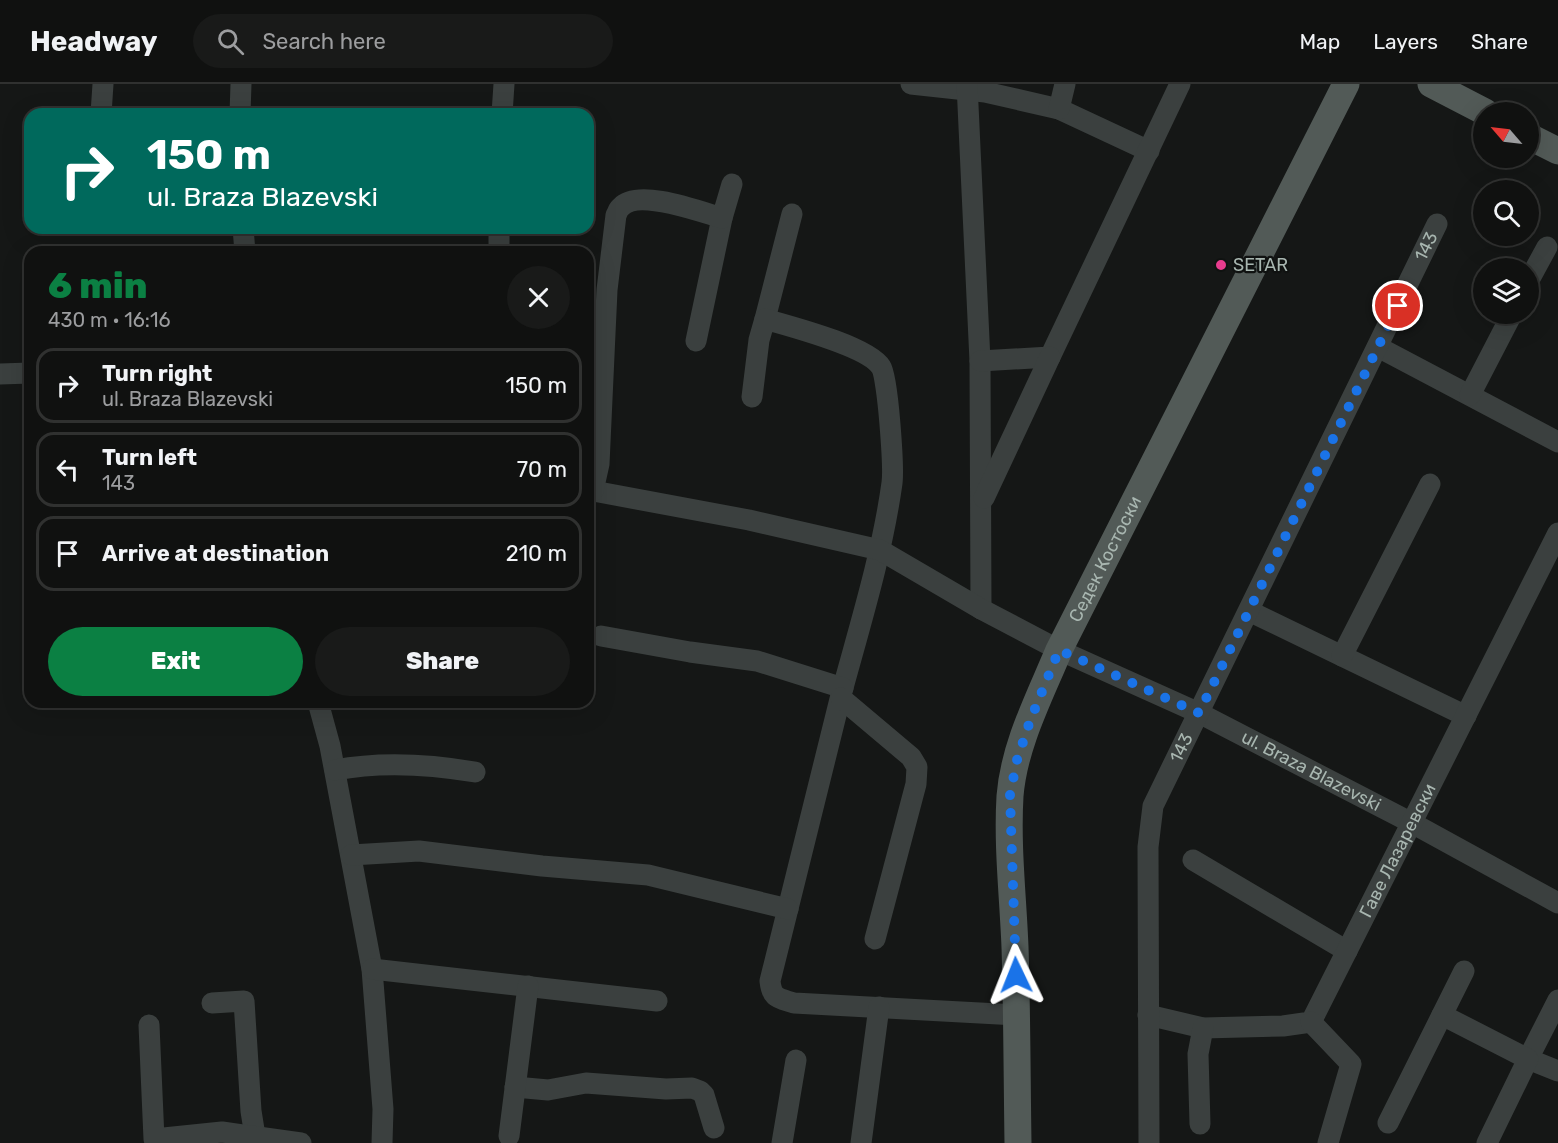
<!DOCTYPE html>
<html lang="en">
<head>
<meta charset="utf-8">
<style>
	:root { --surface:#101110; --page:#191a19; --text:#f1f3f6; --muted:#9c9d9f; --line:#303130; --accent:#0b8043 }
	body { margin:0; font-family:Rubik,sans-serif; background:var(--page); color:var(--text); height:100vh; display:flex; flex-direction:column; font-size:22px; white-space:nowrap }
	* { box-sizing:border-box; margin:0 }
	p { font-size:20px; color:var(--muted) }
	.icon { flex:none; width:33px; height:33px; fill:none; stroke:currentColor; stroke-width:2; stroke-linecap:round; stroke-linejoin:round }
	.map { position:relative; flex:1; overflow:hidden }
	.side { position:absolute; left:24px; top:162px; width:570px; height:462px; display:flex; flex-direction:column; background:var(--surface); border-radius:18px; box-shadow:0 6px 24px #0002,0 0 0 2px var(--line) }
	.side>* { flex:none }
	.hud { position:absolute; left:24px; top:24px; width:570px; height:126px; border-radius:18px; box-shadow:0 6px 24px #0002,0 0 0 2px var(--line); background:#00695c; color:#fff; overflow:hidden }
	.needle { width:39px; rotate:298deg }
	.controls { position:absolute; left:1473px; top:18px; display:grid; gap:12px }
	.controls a { display:grid; place-items:center; width:66px; height:66px; border-radius:50%; background:var(--surface); box-shadow:0 6px 24px #0002,0 0 0 2px var(--line); font-size:30px }
	.pin { position:absolute; display:grid; place-items:center; width:51px; height:51px; color:#fff; margin:-26px; border:3px solid #fff; border-radius:50%; box-shadow:0 2px 6px #0007 }
	.me { position:absolute; width:66px; margin:-33px; rotate:358deg; stroke-linejoin:round; filter:drop-shadow(0 0 4px #0008) }
	.turn { display:flex; align-items:center; gap:21px; height:126px; padding:0 24px; font-size:27px }
	.turn .icon { width:78px; height:78px; stroke-width:2.5 }
	.turn b { display:block; font-size:42px; line-height:51px }
	.round { display:grid; place-items:center; flex:none; width:63px; height:63px; border-radius:32px; background:var(--page) }
	.summary { display:flex; align-items:center; justify-content:space-between; height:102px; padding:0 24px }
	h1 { font-size:36px; font-weight:800; line-height:45px; color:var(--accent) }
	.button { display:flex; gap:12px; margin-top:auto; padding:12px 24px }
	.button a { flex:1; height:69px; border-radius:36px; background:var(--accent); color:#fff; font-size:24px; font-weight:800; line-height:69px; text-align:center }
	.button a+a { background:var(--page); color:var(--text) }
	ul { padding:0; list-style:none }
	li { display:flex; align-items:center; gap:18px; height:75px; margin:0 12px 9px; padding:0 12px; border:3px solid var(--line); border-radius:18px }
	li div { flex:1 }
	li b { display:block; font-size:22px }
	li em { font-style:normal }
	header { display:flex; align-items:center; gap:36px; box-sizing:border-box; height:84px; padding:0 30px; background:var(--surface); border-bottom:2px solid var(--line) }
	header strong { font-size:28px }
	nav { display:flex; gap:33px; margin-inline-start:auto; font-size:21px }
	.search { width:420px; height:54px; background:var(--page); display:flex; align-items:center; gap:15px; box-sizing:border-box; padding:0 21px; border-radius:33px; color:var(--muted); font-size:22px }
	.map>svg:first-child { display:block }
	.lines { fill:none; stroke-linecap:round; stroke-linejoin:round }
	.minor { stroke:#3b403f; stroke-width:21 }
	.major { stroke:#525a57; stroke-width:27 }
	.route { stroke:#1a73e8; stroke-width:10; stroke-dasharray:0 18 }
	.poi-dot { fill:#e83c8e; stroke:#101211; stroke-width:2 }
	.labels { text-anchor:middle; stroke-width:4.5; stroke-linejoin:round; paint-order:stroke }
	.street-label { font-size:18px; fill:#a8b6b0; stroke:#101211 }
	.poi-label { font-size:18px; fill:#a8b6b0; stroke:#101211; text-anchor:start }
</style>
</head>
<body>
<header>
<strong>Headway</strong>
<div class="search"><svg class="icon" aria-label="search" viewBox="0 0 24 24"><circle cx="10" cy="10" r="6"/><path d="M15 15l6 6"/></svg>Search here</div>
<nav><a>Map</a><a>Layers</a><a>Share</a></nav>
</header>
<div class="map">
<svg width="1558" height="1059" viewBox="0 0 1558 1059">
	<rect width="100%" height="100%" fill="#151716"/>
	<g class="lines">
		<g class="minor">
			<path d="M911 0 985 8 1059 25 1149 67"/>
			<path d="M967 0 980 277 981 525"/>
			<path d="M1059 25 1065 0"/>
			<path d="M101 30 103 0"/>
			<path d="M240 30 241 0"/>
			<path d="M502 30 504 0"/>
			<path d="M243 144 245 168"/>
			<path d="M499 168V144"/>
			<path d="M1528 198 1547 163"/>
			<path d="M765 235 792 130"/>
			<path d="M696 257 722 134"/>
			<path d="M1378 263 1558 358"/>
			<path d="M980 277 1050 273 1180 0"/>
			<path d="M0 290 30 289"/>
			<path d="M1470 311 1512 230"/>
			<path d="M752 313 759 256 765 235C789 242 868 262 881 283 888 293 894 384 892 399 882 471 860 541 841 611 817 706 794 802 770 897 772 915 778 914 794 919L1017 931"/>
			<path id="s1" d="M588 406 749 436 880 466 981 525 1059 566 1199 629 1412 739 1558 819"/>
			<path d="M593 407 599 380 607 206 616 131C618 128 618 125 621 123 638 104 701 128 722 134L732 100"/>
			<path d="M984 414 1050 273"/>
			<path d="M1249 527 1466 632"/>
			<path d="M601 552 690 568 757 577 843 604"/>
			<path d="M1342 572 1430 400"/>
			<path d="M841 614 911 673 917 683 916 700 875 855"/>
			<path d="M318 618 330 662 372 885 383 1025 382 1059"/>
			<path d="M335 686C382 677 428 680 475 688"/>
			<path d="M351 771 419 767 542 782 648 791 788 825"/>
			<path d="M1193 776 1347 867"/>
			<path d="M372 885 657 917"/>
			<path d="M1558 916 1528 975 1558 987"/>
			<path d="M212 919 244 917 251 1027 255 1052"/>
			<path id="s2" d="M1148 931 1203 944 1283 942 1311 938 1558 449"/>
			<path d="M1442 931 1528 975 1487 1059"/>
			<path d="M1311 938 1351 980 1328 1059"/>
			<path d="M149 941 154 1055 222 1048 301 1059"/>
			<path d="M515 1003 548 1006 586 999 666 1005 692 1004 700 1007 704 1011 714 1044"/>
			<path d="M1388 1039 1464 887"/>
			<path d="M1200 1040 1198 970 1203 944"/>
			<path d="M509 1052 528 902"/>
			<path d="M782 1059 796 976"/>
			<path d="M861 1059 879 923"/>
			<path id="s3" d="M1149 1059 1148 763 1153 722 1437 140"/>
		</g>
		<g class="major">
			<path d="M1431 0 1485 28"/>
			<path d="M1528 52 1558 67"/>
			<path id="s4" d="M1018 1059C1017 994 1017 928 1015 863 1013 813 1007 762 1010 712 1014 661 1040 612 1059 566L1346 0"/>
		</g>
	</g>
	<g class="lines">
		<path class="route" d="M1016 891 1010 711 1017 676 1030 637 1059 566 1199 629 1398 222"/>
	</g>
	<circle class="poi-dot" cx="1221" cy="181" r="6"/>
	<g class="labels">
		<g class="street-label">
			<text dy="6" stroke="none"><textPath href="#s3" startOffset="960">143</textPath></text>
			<text dy="6" stroke="none"><textPath href="#s4" startOffset="604">Седек Костоски</textPath></text>
			<text dy="6" stroke="none"><textPath href="#s3" startOffset="402">143</textPath></text>
			<text dy="6" stroke="none"><textPath href="#s1" startOffset="783">ul. Braza Blazevski</textPath></text>
			<text dy="6" stroke="none"><textPath href="#s2" startOffset="357">Гаве Лазаревски</textPath></text>
		</g>
		<g class="poi-label">
			<text x="1233" y="187">SETAR</text>
		</g>
	</g>
</svg>
<div class="controls">
<a><svg class="needle" viewBox="-14 -14 28 28"><path d="M0-13l5 13h-10z" fill="#e53935"/><path d="M0 13l5-13h-10z" fill="#9c9d9f"/></svg></a>
<a><svg class="icon" aria-label="search" viewBox="0 0 24 24"><circle cx="10" cy="10" r="6"/><path d="M15 15l6 6"/></svg></a>
<a><svg class="icon" aria-label="layers" viewBox="0 0 24 24"><path d="M12 4l9 5-9 5-9-5zM3 14l9 5 9-5"/></svg></a>
</div>
<div class="pin" style="left:1398px;top:222px;background:#d93025"><svg class="icon" aria-label="arrive" viewBox="0 0 24 24"><path d="M6 21V4h12l-3 4 3 4H6"/></svg></div>
<svg class="me" style="left:1016px;top:891px" viewBox="-20 -20 40 40"><path d="M0-17L14 15 0 8-14 15z" fill="#1a73e8" stroke="#fff" stroke-width="4"/></svg>
<div class="hud">
<div class="turn"><svg class="icon" aria-label="right" viewBox="0 0 24 24"><path d="M7 20v-9h11M14 6l5 5-5 5"/></svg><div><b>150 m</b>ul. Braza Blazevski</div></div>
</div>
<section class="side">
<div class="summary"><div><h1>6 min</h1><p>430 m · 16:16</p></div><a class="round"><svg class="icon" aria-label="close" viewBox="0 0 24 24"><path d="M6 6l12 12M18 6L6 18"/></svg></a></div>
<ul>
<li><svg class="icon" aria-label="right" viewBox="0 0 24 24"><path d="M7 20v-9h11M14 6l5 5-5 5"/></svg><div><b>Turn right</b><p>ul. Braza Blazevski</p></div><em>150 m</em></li>
<li><svg class="icon" aria-label="left" viewBox="0 0 24 24"><path d="M17 20v-9H6M10 6l-5 5 5 5"/></svg><div><b>Turn left</b><p>143</p></div><em>70 m</em></li>
<li><svg class="icon" aria-label="arrive" viewBox="0 0 24 24"><path d="M6 21V4h12l-3 4 3 4H6"/></svg><div><b>Arrive at destination</b></div><em>210 m</em></li>
</ul>
<div class="button"><a>Exit</a><a>Share</a></div>
</section>
</div>
</body>
</html>
